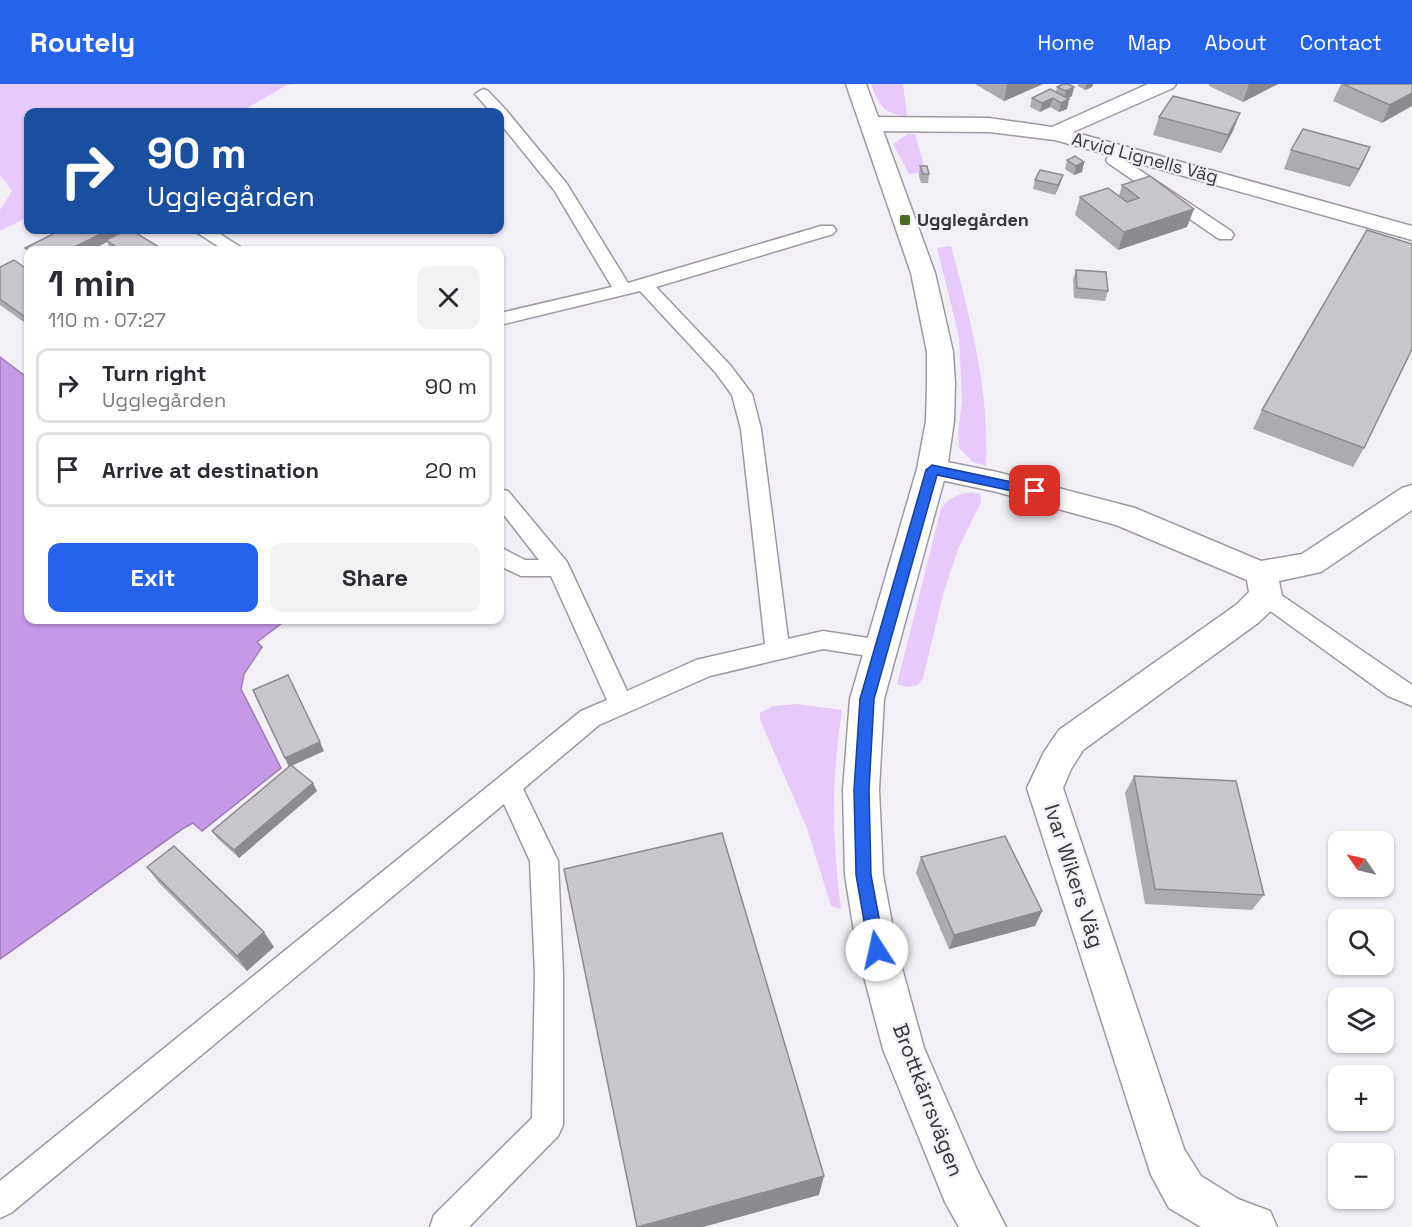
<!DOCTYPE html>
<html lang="en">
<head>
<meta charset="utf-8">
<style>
	:root { --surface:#fff; --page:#f2f2f3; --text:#2b2b33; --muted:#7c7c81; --line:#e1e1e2; --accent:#2563eb }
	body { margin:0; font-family:"Space Grotesk",sans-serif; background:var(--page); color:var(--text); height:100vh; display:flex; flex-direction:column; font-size:22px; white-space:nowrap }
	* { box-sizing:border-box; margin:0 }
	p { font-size:20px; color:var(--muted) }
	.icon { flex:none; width:33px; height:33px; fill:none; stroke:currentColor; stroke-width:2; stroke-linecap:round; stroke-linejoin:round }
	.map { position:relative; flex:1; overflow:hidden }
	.sheet { position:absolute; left:24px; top:162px; width:480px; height:378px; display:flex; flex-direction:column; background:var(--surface); border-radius:12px; box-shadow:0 2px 4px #0004 }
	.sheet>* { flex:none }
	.banner { position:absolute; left:24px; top:24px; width:480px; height:126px; border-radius:12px; box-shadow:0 2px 4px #0004; background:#1a4fa0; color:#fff; overflow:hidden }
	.needle { width:39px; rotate:304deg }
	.buttons { position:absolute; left:1328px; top:747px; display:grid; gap:12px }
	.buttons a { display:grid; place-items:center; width:66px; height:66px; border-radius:12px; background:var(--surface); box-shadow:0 2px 4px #0004; font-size:30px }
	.pin { position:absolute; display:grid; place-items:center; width:51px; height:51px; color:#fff; margin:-26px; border-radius:12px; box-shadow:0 3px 9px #0006 }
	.me { position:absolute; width:66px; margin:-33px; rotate:350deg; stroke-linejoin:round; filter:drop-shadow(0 0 4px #0008) }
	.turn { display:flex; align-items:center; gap:21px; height:126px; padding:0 24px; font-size:27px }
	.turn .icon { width:78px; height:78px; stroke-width:2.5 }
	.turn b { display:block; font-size:42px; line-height:51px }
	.round { display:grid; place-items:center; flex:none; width:63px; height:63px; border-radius:12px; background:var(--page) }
	.head { display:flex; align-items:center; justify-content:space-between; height:102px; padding:0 24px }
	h1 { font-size:36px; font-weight:800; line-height:45px }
	.primary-button { display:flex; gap:12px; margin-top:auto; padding:12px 24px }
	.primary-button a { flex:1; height:69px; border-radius:12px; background:var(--accent); color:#fff; font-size:24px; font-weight:800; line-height:69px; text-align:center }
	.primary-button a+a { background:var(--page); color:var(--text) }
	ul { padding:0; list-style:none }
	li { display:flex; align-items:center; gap:18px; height:75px; margin:0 12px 9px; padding:0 12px; border:3px solid var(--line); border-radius:12px }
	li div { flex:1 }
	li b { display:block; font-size:22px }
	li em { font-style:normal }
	header { display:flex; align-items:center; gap:36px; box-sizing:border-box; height:84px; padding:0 30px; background:var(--accent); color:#fff }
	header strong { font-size:28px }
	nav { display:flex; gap:33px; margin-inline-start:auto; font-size:21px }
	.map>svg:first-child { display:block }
	.green { fill:#e6cafb }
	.water { fill:#c79ae8; stroke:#9c7cb3; stroke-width:1.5 }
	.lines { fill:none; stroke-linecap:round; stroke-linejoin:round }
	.service-casing { stroke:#9e99a1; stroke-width:3 }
	.minor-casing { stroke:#9e99a1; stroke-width:3 }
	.tertiary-casing { stroke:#9e99a1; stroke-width:3 }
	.service { fill:#fff; fill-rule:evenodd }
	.minor { fill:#fff; fill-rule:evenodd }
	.tertiary { fill:#fff; fill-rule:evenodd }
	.wall { fill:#aeaab1 }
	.shaded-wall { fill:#8d8b90 }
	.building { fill:#cac6ce; stroke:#8d8b90; stroke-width:1.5 }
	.route { fill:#2563eb; stroke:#184099; stroke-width:1.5 }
	.poi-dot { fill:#4a6b22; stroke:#f3eff7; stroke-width:2 }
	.labels { text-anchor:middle; stroke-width:4.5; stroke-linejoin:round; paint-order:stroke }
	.far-street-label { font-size:18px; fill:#363538; stroke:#f3eff7 }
	.far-poi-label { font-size:18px; font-weight:bold; fill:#363538; stroke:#f3eff7; text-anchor:start }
	.street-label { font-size:21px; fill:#363538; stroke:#f3eff7 }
</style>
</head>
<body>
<header>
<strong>Routely</strong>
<nav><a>Home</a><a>Map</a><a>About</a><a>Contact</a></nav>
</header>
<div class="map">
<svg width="1412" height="1143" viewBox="0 0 1412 1143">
	<rect width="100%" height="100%" fill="#f3eff7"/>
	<path class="green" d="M0 0H296L287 1 240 28H28V133L0 147V126L12 107 0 91Z
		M871 0H903L907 32C883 30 879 21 871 0Z
		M908 50H915L926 88 909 90 893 60Z
		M951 162C970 233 990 309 986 382L973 378 959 364 958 349 962 316 959 253 937 164Z
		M971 408 980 410 981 418 958 465 944 507 923 594 918 601 907 603 897 600 941 425C948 413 958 411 971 408Z
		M796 620 842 626C831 700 832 752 841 825L831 822 807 744 760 636V629L773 622Z"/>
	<path class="water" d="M0 273 28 294V536H286L257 558 262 563 244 590 241 605 281 684 202 747 193 739 184 744 0 875Z"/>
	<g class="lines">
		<defs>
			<path id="service" d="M483 5 488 7 506 26 567 100 628 199 821 142H833L836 146 833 150 656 203 730 281 752 310 761 345 788 555 823 547 881 556 889 558 893 565 889 572 881 574 823 565 710 592 599 641 523 705 558 777 563 890V1041L558 1052 469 1143H430L434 1131 532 1034 535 890 530 777 504 720 11 1129 0 1134V1097L581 627 607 616 551 492H521L500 482V463L525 476H539L500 426V405L508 407 567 478 627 607 696 576 765 560 741 345 732 311 716 289 640 207 500 241V229L612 203 554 106 500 39V28H491L475 10Z
				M1121 62 1129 67 1123 75 1231 147 1234 151 1231 155H1219L1108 79 1106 76C1110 70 1113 64 1121 62Z
				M193 146H214L245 166H224Z
				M1266 503 1274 506 1412 601V622L1388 612 1258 518 1254 512 1258 506Z"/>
			<path id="minor" d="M1148 0H1176L1173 4 1073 48 1412 142V156L1055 56 989 48 872 47 864 45 861 40 864 35 872 33 989 34 1052 43Z
				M932 375 997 388 1135 424 1261 477 1302 470 1402 404 1412 401V426L1321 488 1279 497 1282 512 1277 521 1258 539 1083 666 1071 685 1063 704 1184 1065 1201 1092 1238 1115 1270 1127 1277 1143H1201L1169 1124 1151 1091 1027 704 1044 668 1059 646 1236 521 1249 508 1247 496 1116 441 997 408 922 392 917 385 922 378Z"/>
			<path id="tertiary" d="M846 0H866L935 189 953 268 955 300 954 337 947 385 884 615 879 706 883 791 897 866 924 964 977 1086 1006 1143H959L945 1118 883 965 857 866 845 791 843 706 850 615 917 385 926 337 927 300V268L911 189Z"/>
		</defs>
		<use href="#service" class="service-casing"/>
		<use href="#minor" class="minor-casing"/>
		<use href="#tertiary" class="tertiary-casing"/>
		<use href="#service" class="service"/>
		<use href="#minor" class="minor"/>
		<use href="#tertiary" class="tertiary"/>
	</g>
	<path class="wall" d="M975 0H1043L1004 17Z
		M1063 0 1072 12 1068 14 1069 15 1067 25 1059 28 1050 23 1040 28 1030 23 1032 14 1056 8 1057 3Z
		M1078 0H1093L1092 3 1085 6 1078 2Z
		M1209 0H1278L1243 18 1209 2Z
		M1341 0H1412L1382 39 1333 17Z
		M1159 33 1233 47 1221 69 1153 51Z
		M1291 66 1362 81 1350 103 1284 85Z
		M1067 76 1084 78 1082 88 1074 91 1065 85Z
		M920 82 929 90 928 99H921L919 92Z
		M1035 96 1060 100 1055 111 1033 105Z
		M1122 101 1187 143 1118 166 1075 131 1080 113 1119 112Z
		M116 151 164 166H110L107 158 91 166H28V171L25 164Z
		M0 183 28 186V241L0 221Z
		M1076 186 1108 207 1105 217 1074 214 1073 196Z
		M1262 326 1364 364 1353 383 1253 345Z
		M324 667 292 681 317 707 239 774 218 755 212 747 289 683 285 674Z
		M1134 692 1264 811 1252 826 1145 820 1125 709Z
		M921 773 1042 827 1035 842 949 865 916 789Z
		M147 783 274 863 247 887 159 799Z"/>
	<path class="shaded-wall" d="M1007 0H1043L1004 17Z
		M1087 0H1093L1092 3 1085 6Z
		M1249 0H1278L1243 18Z
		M1074 3 1072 12 1064 16 1066 7Z
		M1412 9V22L1382 39 1390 21Z
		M1053 14 1050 23 1040 28 1042 19Z
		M1069 15 1067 25 1059 28 1061 19Z
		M1240 29 1233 47 1221 69 1228 51Z
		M1370 63 1362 81 1350 103Z
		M1084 78 1082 88 1074 91 1076 82Z
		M1063 91 1060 100 1055 111 1058 101Z
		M1194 125 1187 143 1118 166 1124 148Z
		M109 146H113L117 153 106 156 107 158 91 166H68Z
		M320 658 324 667 289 683 285 674Z
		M313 699 317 707 239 774 234 766Z
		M1042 827 1035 842 949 865 954 851Z
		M264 848 274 863 247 887 237 872Z
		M824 1092 819 1111 703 1143H639Z"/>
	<path class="building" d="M1063 0H1068L1074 3 1066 7 1057 3Z
		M1343 0H1412V9L1390 21Z
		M1050 5 1069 15 1061 19 1053 14 1042 19 1032 14Z
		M1173 12 1240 29 1228 51 1159 33Z
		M1303 45 1370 63 1359 85 1291 66Z
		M1075 72 1084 78 1076 82 1067 76Z
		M920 82H927L929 90H923Z
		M1040 86 1063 91 1058 101 1035 96Z
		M1150 92 1194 125 1124 148 1080 113 1108 104 1127 118 1139 114 1122 101Z
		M61 146H109L68 166H29L25 164Z
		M127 146H131L164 166H121L106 156Z
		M1367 146 1412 160V265L1364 364 1262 326Z
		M14 176 28 186V235L0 215V183Z
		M1076 186 1106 188 1108 207 1077 204Z
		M288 591 320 658 285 674 253 606Z
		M291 681 313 699 234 766 212 747Z
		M1134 692 1236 697 1264 811 1155 805Z
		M722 749 824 1092 637 1143 564 785Z
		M1005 752 1042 827 954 851 921 773Z
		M174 762 264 848 237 872 147 783Z"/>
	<path class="route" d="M932 381 1035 403 1041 407 1035 412 937 391 874 615 869 706 871 791 885 866 883 871 877 873 872 871 869 866 856 791 854 706 860 615 926 386Z"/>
	<rect class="poi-dot" x="899" y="130" width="12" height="12" rx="3"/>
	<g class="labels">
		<g class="far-street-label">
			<text transform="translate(1145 74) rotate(15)" y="6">Arvid Lignells Väg</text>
		</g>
		<g class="far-poi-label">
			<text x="917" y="142">Ugglegården</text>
		</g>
		<g class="street-label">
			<text transform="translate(1074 792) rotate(72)" y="7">Ivar Wikers Väg</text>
			<text transform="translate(928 1016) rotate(69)" y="7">Brottkärrsvägen</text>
		</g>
	</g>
</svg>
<div class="buttons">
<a><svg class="needle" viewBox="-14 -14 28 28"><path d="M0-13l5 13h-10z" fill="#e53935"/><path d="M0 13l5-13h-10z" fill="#7c7c81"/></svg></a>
<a><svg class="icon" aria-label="search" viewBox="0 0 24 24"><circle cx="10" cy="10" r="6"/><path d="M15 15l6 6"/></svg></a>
<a><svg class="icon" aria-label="layers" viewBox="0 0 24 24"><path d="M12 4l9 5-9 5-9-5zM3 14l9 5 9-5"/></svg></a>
<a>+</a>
<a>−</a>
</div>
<div class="pin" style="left:1035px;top:407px;background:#d93025"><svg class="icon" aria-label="arrive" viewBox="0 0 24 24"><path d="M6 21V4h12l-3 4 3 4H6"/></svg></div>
<svg class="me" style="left:877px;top:866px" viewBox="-20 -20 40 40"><circle r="19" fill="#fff"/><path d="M0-13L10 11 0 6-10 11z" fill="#2563eb"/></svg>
<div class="banner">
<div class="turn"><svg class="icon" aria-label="right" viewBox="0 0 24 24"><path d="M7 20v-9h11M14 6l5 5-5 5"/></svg><div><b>90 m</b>Ugglegården</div></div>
</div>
<section class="sheet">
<div class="head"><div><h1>1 min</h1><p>110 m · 07:27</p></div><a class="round"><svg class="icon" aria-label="close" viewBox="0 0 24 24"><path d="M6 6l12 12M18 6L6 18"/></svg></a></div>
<ul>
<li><svg class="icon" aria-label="right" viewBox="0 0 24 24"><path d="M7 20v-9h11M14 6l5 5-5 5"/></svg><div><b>Turn right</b><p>Ugglegården</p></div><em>90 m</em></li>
<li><svg class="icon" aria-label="arrive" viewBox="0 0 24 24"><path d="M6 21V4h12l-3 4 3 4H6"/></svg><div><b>Arrive at destination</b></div><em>20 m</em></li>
</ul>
<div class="primary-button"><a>Exit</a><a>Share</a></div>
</section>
</div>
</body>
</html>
